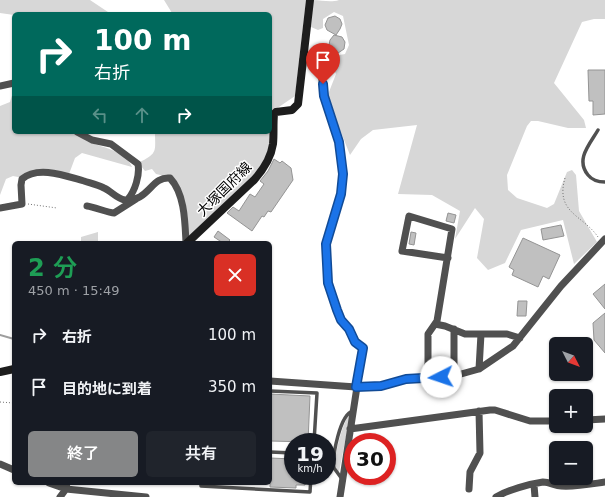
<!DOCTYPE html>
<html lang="ja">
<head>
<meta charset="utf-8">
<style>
	:root { --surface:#171b24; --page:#20242c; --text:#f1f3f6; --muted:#9ea1a6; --accent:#858687 }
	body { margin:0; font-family:"DejaVu Sans","Noto Sans JP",sans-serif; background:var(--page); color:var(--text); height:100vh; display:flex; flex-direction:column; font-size:15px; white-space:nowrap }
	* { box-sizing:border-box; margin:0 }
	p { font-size:13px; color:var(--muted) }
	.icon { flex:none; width:22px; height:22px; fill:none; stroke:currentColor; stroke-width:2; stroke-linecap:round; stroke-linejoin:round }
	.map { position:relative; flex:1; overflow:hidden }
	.sheet { position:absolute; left:12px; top:241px; width:260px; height:244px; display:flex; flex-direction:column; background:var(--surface); border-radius:6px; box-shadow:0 1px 3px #0004 }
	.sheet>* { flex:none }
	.banner { position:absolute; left:12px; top:12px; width:260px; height:122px; border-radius:6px; box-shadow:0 1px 3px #0004; background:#00695c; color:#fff; overflow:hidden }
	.needle { width:26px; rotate:132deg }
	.tools { position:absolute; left:549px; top:337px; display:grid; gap:8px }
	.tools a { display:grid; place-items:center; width:44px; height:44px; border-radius:6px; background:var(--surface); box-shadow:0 1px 3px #0004; font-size:20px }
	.speed { position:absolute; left:284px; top:433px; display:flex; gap:8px; font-size:20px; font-weight:700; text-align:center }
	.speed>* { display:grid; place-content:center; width:52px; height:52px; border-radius:50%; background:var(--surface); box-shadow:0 1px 3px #0004; line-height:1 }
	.speed small { font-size:10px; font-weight:400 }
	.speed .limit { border:6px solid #d22; background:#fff; color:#111 }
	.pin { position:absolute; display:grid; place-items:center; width:34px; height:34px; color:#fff; margin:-41px -17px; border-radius:50% 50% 50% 0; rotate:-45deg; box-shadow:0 0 4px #0007 }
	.pin .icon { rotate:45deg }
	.me { position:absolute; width:44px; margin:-22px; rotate:266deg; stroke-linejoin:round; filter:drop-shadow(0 0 3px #0008) }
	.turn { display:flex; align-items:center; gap:14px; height:84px; padding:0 16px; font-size:18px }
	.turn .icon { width:52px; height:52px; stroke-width:2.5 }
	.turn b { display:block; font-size:28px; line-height:34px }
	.lanes { display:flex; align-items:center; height:38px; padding:0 16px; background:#0003; justify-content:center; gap:20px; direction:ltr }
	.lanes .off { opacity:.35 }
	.round { display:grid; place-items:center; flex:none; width:42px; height:42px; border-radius:6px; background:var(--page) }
	.headline { display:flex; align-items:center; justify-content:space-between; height:68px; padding:0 16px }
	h1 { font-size:24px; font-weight:600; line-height:30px; color:#1e9e55 }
	.action { display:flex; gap:8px; margin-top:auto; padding:8px 16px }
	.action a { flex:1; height:46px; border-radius:6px; background:var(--accent); color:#fff; font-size:16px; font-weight:600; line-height:46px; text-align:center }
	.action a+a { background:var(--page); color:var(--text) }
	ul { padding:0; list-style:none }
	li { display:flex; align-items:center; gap:12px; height:52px; padding:0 16px }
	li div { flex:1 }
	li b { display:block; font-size:15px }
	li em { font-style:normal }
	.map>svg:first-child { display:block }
	.green { fill:#d7d7d7 }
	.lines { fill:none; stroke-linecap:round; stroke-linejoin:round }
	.stream { stroke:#9e9e9e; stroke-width:2 }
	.building { fill:#c0c0c0; stroke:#949494 }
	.path { stroke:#727272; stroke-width:1; stroke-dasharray:1 2; stroke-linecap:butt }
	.service { stroke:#505050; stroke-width:3.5 }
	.minor { stroke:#505050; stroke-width:7 }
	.secondary { stroke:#1d1d1d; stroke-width:8 }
	.route-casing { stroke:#114b97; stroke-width:10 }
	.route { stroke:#1a73e8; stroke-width:7 }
	.labels { text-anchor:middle; stroke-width:3; stroke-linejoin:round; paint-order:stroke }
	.street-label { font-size:14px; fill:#000; stroke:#fff }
</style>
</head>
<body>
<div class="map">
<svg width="605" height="497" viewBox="0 0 605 497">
	<rect width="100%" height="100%" fill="#fff"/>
	<path class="green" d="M0 0H90L111 14 14 15 0 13Z
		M164 0H306L295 96 276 109 270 131V14H167L172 13Z
		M313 0C322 0 330 3 339 0H605V19H594L582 22 554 83 584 120 586 128H568L538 121H531L527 126 507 175 508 190 517 198 547 208 554 204 567 172 572 170 576 175 579 211 597 242 574 264 563 220 521 230 505 263 488 270 477 258 484 219 475 208 455 239 460 211 432 195 398 194 417 125 373 130 361 139 350 155 327 97 336 74 331 63 334 56 345 54 349 45 343 16 334 12 323 19V28L318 30 311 27Z
		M14 89V132H83L85 140C100 148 125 149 132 167L82 153 75 158 69 174 40 170 23 178 13 176 6 179 0 195V106L10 102Z
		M155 132H270V144L268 152 258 171 190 236 189 235 187 214 169 177 156 174 152 169 145 171 141 166 140 162C158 153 155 151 155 132Z
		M98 232V243H81V237Z
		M349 415 350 416 339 472C338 470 336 469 336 467 333 458 343 422 349 415Z"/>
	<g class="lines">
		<path class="stream" d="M0 335 14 339"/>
	</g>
	<path class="building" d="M335 16 340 19 342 24 340 29 336 35 327 30 325 25 328 18Z
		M334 35 342 37 345 42 344 49 338 53 332 51 329 45 330 40Z
		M588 70H605V114L593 115V101H589Z
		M274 159 280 163 282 161 291 168 293 180 271 212 268 211 264 217 262 216 252 231 227 213 233 207 239 211 250 194 255 197 264 184 260 181 268 171Z
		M448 213 456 215 454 223 446 221Z
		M561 225 564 236 543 240 541 229Z
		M218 231 230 240 227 243H223L214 237Z
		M411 232 416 233 414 245 409 244Z
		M523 238 560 255 549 279 543 276 538 287 512 275 514 270 509 267Z
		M605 284V309L593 294Z
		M518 301H527L526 316H517Z
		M605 313V353L594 340 593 323Z
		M270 394 310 396 308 442 270 441Z
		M270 458 293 459V476H306L305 485H296V488L270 487Z"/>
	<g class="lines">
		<path class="path" d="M565 178C555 213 583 215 598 237
			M28 204 57 208
			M0 402 14 403"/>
		<path class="service" d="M598 130C590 144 575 159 588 175 592 180 598 182 605 182
			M270 391 317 393 314 442
			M270 452 293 453
			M327 455H334
			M342 479 334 468C332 456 340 414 353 411
			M201 483V486L310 492 311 476"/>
		<path class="minor" d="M303 60 316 59 321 73 324 96 339 142 343 174 341 194 326 244 328 283 337 310 341 320 349 329 355 342 363 348 340 497
			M0 86 14 83
			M77 132 92 140 111 144 138 164C140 175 135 191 128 199
			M87 206C94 207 109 213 114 213L136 199
			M0 208 22 204 21 185 22 179C38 165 66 176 84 181 90 183 98 185 104 188 111 191 117 199 125 200 149 202 151 176 170 178 185 194 185 223 186 243
			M435 324 445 326 465 334H507L520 338
			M479 369 481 334
			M454 376V329
			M428 377V334L437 321 452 229 409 216 402 251 448 258
			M270 381 356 387 381 386 406 379 454 376 479 369 513 346 561 286 605 239
			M586 420 605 419
			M350 429 490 410H495L530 421H556
			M0 464 14 470
			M49 483 66 489 146 497
			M534 485 535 497
			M469 489 470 472 480 453 479 411
			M60 497 66 489 67 483
			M496 497C508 490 529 484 543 482 550 482 555 486 561 486 576 487 591 484 605 482"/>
		<path class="secondary" d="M187 243 254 180C263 170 271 158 273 144 274 134 273 124 274 114L276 112 292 110 298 104 310 0
			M0 372 14 369"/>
	</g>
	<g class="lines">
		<defs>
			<path id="route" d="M323 84 324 96 339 142 343 174 341 194 326 244 328 283 337 310 341 320 349 329 355 342 363 348 356 387 381 386 406 379 441 377"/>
		</defs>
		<use href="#route" class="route-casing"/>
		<use href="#route" class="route"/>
	</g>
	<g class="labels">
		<g class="street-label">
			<text transform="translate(224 189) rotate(-45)" y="5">大塚国府線</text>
		</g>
	</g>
</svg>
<div class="tools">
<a><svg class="needle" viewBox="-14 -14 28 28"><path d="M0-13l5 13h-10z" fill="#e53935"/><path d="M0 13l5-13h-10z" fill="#9ea1a6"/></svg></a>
<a>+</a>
<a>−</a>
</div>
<div class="speed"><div>19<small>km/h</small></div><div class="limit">30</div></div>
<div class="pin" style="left:323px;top:84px;background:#d93025"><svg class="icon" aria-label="arrive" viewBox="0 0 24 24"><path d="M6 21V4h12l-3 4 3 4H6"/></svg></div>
<svg class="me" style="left:441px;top:377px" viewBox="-20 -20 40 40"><circle r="19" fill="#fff"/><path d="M0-13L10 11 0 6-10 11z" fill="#1a73e8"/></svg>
<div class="banner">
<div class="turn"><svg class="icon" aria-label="right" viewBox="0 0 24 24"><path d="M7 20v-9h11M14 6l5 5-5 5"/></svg><div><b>100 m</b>右折</div></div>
<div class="lanes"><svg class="icon off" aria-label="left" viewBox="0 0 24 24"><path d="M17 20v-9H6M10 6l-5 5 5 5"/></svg><svg class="icon off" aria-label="ahead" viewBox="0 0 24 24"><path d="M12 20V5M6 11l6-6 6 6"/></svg><svg class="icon" aria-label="right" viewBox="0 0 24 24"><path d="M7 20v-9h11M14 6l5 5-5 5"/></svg></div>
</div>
<section class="sheet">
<div class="headline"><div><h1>2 分</h1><p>450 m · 15:49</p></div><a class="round" style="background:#d93025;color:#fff"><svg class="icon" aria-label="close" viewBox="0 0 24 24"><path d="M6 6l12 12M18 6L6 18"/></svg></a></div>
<ul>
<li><svg class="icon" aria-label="right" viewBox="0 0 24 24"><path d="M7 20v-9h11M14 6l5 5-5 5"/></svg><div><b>右折</b></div><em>100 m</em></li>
<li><svg class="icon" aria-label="arrive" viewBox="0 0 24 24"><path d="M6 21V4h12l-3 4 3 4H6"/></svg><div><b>目的地に到着</b></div><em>350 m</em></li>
</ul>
<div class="action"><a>終了</a><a>共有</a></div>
</section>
</div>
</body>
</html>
